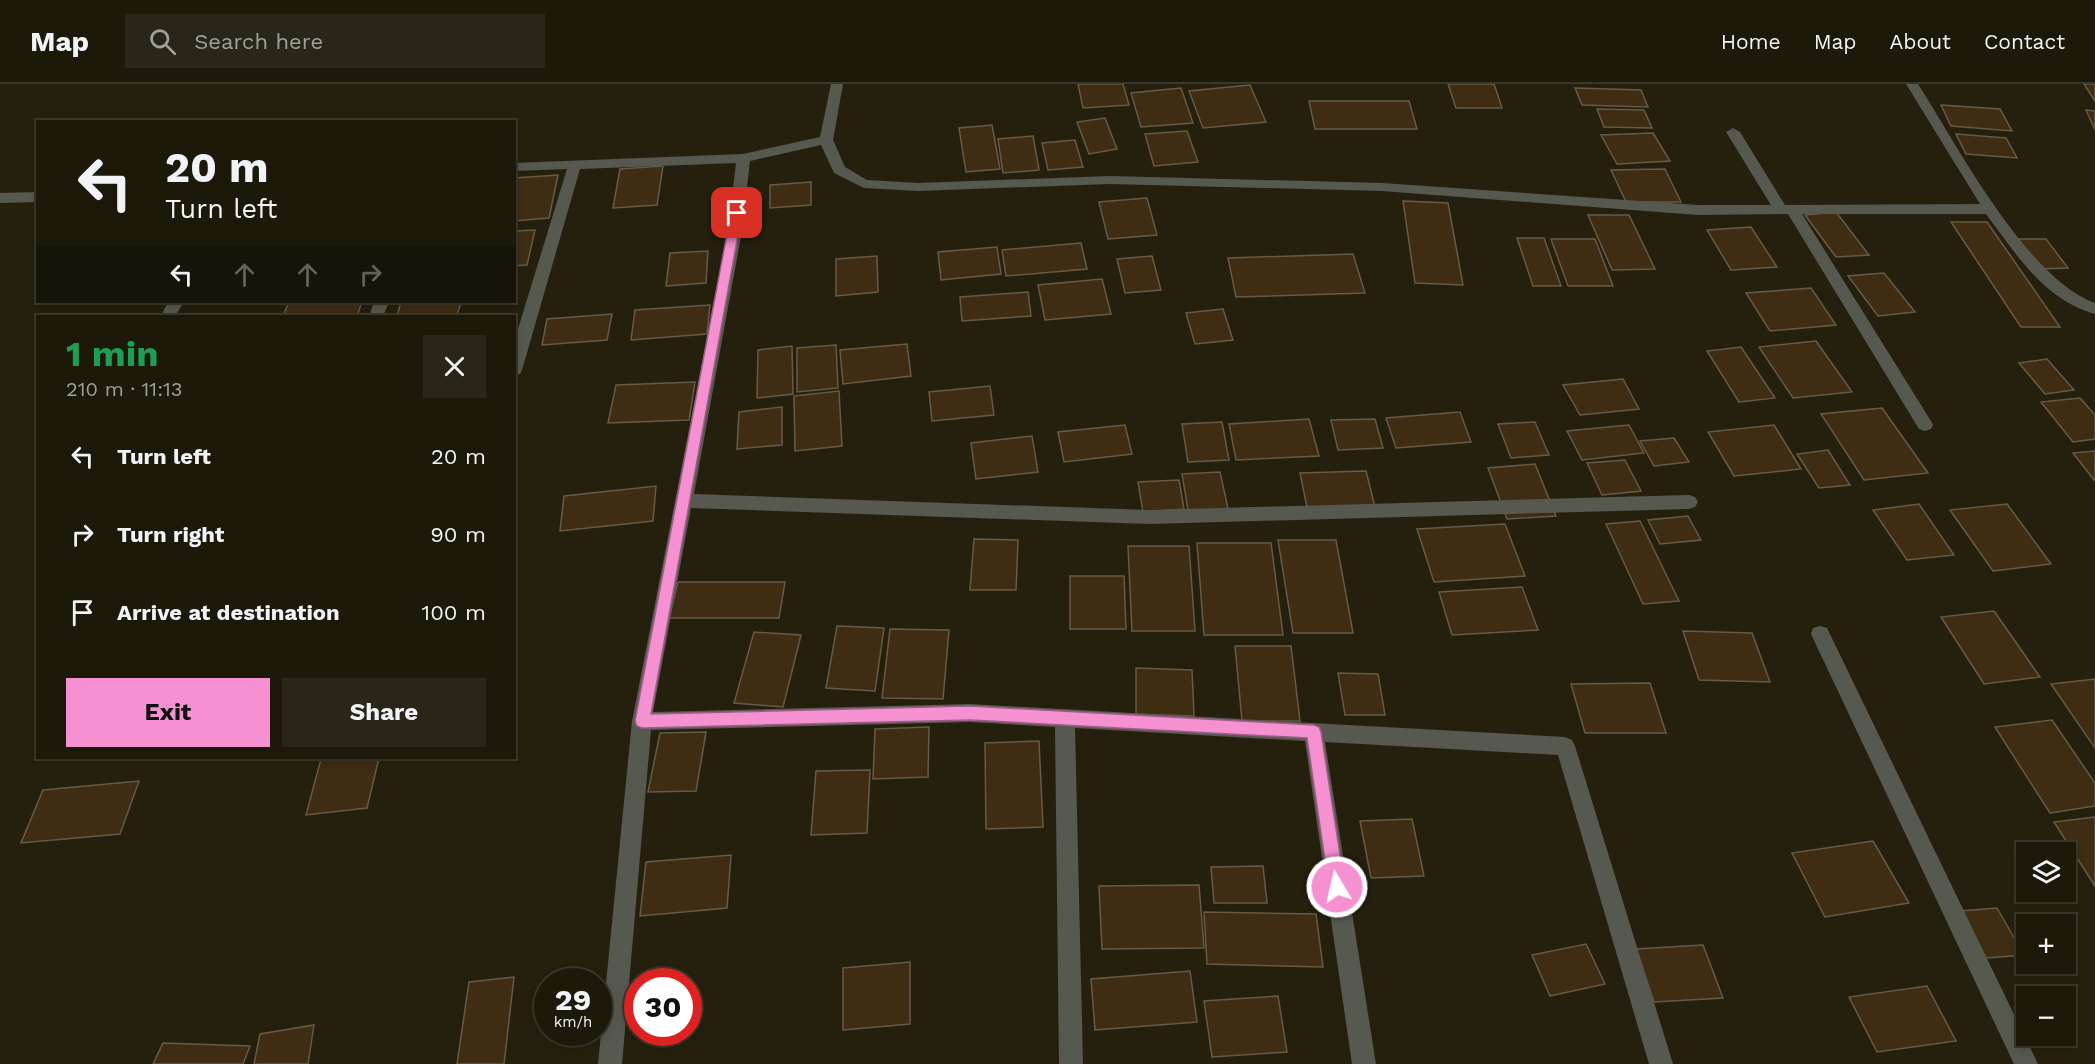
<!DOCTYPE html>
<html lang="en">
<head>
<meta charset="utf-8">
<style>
	:root { --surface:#1c180a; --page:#292518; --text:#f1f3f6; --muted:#a0a09c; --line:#3a372b; --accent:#f591d1 }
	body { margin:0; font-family:"Work Sans",sans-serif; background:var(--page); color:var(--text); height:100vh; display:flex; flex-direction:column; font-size:22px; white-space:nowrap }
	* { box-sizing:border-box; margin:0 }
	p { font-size:20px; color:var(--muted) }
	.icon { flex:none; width:33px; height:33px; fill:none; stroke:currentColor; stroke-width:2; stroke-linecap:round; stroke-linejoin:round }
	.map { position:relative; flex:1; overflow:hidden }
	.details { position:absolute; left:36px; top:231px; width:480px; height:444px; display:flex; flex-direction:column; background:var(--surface); border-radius:0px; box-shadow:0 3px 9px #0003,0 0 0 2px var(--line) }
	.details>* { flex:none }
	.top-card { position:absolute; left:36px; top:36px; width:480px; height:183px; border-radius:0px; box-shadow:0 3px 9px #0003,0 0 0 2px var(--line); background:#1c180a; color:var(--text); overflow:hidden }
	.fabs { position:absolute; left:2016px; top:758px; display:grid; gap:12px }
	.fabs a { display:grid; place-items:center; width:60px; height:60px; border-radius:0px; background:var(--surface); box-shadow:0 3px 9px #0003,0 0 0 2px var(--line); font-size:30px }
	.speed { position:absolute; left:534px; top:884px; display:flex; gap:12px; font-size:30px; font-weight:700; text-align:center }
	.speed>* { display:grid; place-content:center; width:78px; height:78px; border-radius:50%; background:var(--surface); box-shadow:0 3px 9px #0003,0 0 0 2px var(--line); line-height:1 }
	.speed small { font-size:15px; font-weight:400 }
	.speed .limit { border:9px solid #d22; background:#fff; color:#111 }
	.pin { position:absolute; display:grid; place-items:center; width:51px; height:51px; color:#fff; margin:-26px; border-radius:12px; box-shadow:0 3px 9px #0006 }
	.me { position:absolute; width:66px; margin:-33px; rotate:351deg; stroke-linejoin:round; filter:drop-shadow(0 0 4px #0008) }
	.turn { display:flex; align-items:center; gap:21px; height:126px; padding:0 30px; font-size:27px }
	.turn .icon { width:78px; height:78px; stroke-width:2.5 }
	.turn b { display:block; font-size:42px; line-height:51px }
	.lanes { display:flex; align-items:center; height:57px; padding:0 30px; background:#0003; justify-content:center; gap:30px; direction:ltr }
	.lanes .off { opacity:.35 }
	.round { display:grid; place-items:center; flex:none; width:63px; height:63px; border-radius:0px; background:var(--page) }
	.head { display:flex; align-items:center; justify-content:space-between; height:102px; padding:0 30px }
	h1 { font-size:36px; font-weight:700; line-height:45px; color:#1e9e55 }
	.primary-button { display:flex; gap:12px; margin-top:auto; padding:12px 30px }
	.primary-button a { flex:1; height:69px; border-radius:0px; background:var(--accent); color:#111; font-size:24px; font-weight:700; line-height:69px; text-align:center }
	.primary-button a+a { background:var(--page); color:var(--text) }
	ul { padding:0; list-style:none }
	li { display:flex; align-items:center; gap:18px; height:78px; padding:0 30px }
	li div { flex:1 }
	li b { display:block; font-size:22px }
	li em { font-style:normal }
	header { display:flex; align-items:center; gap:36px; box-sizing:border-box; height:84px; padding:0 30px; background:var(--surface); border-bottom:2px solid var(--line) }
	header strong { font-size:28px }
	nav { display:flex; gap:33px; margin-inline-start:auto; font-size:21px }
	.search { width:420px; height:54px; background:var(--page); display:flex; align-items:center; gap:15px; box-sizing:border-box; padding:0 21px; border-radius:0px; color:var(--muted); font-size:22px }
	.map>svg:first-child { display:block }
	.building { fill:#3e2c13; stroke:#675a48; stroke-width:1.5 }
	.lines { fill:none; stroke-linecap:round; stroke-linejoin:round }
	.street { fill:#575950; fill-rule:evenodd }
	.route { fill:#f591d1; stroke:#9f5e88; stroke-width:1.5 }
</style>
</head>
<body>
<header>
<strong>Map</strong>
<div class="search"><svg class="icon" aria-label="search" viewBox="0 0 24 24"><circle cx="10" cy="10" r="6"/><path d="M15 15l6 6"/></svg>Search here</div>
<nav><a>Home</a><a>Map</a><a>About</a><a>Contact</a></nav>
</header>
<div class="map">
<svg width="2095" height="980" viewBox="0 0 2095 980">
	<rect width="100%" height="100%" fill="#25200e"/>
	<path class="building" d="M1078 0H1123L1129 21 1083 24Z
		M1448 0H1494L1502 24H1456Z
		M2084 0H2095V17Z
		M1250 1 1266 38 1203 44 1189 7Z
		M1181 4 1193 39 1141 43 1131 9Z
		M1575 4 1641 6 1648 23 1582 21Z
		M1309 17H1409L1417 45H1315Z
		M1941 21 2000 25 2012 47 1951 42Z
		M1597 25 1644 26 1652 44 1604 43Z
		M2086 26 2095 27V46Z
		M1105 34 1117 65 1089 70 1077 38Z
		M992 41 1000 85 966 88 959 44Z
		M1187 47 1198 78 1154 82 1145 50Z
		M1653 49 1670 77 1617 80 1601 51Z
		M1956 50 2006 54 2017 74 1966 70Z
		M1033 52 1039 86 1003 89 998 55Z
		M1075 56 1083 83 1048 86 1042 59Z
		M663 82 657 121 613 124 620 85Z
		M1665 85 1681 118H1626L1611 86Z
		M558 91 549 134 514 137V94Z
		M811 98V121L770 124V101Z
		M1147 114 1157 151 1108 155 1099 118Z
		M1403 117 1448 119 1463 201 1415 199Z
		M1836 128 1869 171 1836 173 1805 131Z
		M1588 131H1629L1655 185 1612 186Z
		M1951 138H1987L2060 243H2021Z
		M1751 143 1777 183 1731 186 1707 146Z
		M535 146 527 181 514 182V147Z
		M1517 154H1544L1561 202H1533Z
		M1551 155H1595L1613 202H1568Z
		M2017 155H2046L2068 184 2038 185Z
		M1081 159 1087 185 1006 192 1002 166Z
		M997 163 1001 190 941 196 938 168Z
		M708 167 706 199 666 202 670 169Z
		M1353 170 1365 209 1236 213 1228 174Z
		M877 172 878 208 836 212V175Z
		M1152 172 1161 206 1125 209 1117 175Z
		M1884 189 1915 228 1878 232 1848 192Z
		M1102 195 1111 230 1045 236 1038 201Z
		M1811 204 1836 241 1770 247 1746 209Z
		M1028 208 1031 232 962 237 960 213Z
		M289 218H362L357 232H283Z
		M401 218H461L457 231 397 232Z
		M710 221 707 250 631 256 635 226Z
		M1223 225 1233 256 1195 260 1186 229Z
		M612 230 607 256 542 261 547 235Z
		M1816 257 1852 308 1793 314 1759 263Z
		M907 260 911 292 843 300 840 266Z
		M836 261 838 304 797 308V264Z
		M792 262 793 310 757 314 758 266Z
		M1741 263 1775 314 1739 318 1707 267Z
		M2047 275 2074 306 2045 310 2019 279Z
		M1623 295 1639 325 1580 331 1563 301Z
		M695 298 689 336 608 339 616 301Z
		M990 302 994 331 932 337 929 308Z
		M839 307 842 362 795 367 794 312Z
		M2080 314 2095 331V355L2073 358 2041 318Z
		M782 323V361L737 365 739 328Z
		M1882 324 1928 389 1864 396 1821 330Z
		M1460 328 1471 358 1396 364 1386 334Z
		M1309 335 1319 372 1236 376 1229 340Z
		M1375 335 1383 364 1338 366 1331 336Z
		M1222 338 1229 376 1188 378 1182 340Z
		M1535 338 1549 371 1511 374 1498 340Z
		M1125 341 1132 370 1064 378 1058 348Z
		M1629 341 1644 369 1582 376 1567 347Z
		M1774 341 1801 385 1734 392 1708 348Z
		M1032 352 1038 388 976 395 971 359Z
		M1674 354 1689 378 1654 382 1640 357Z
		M1828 366 1850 401 1819 404 1797 370Z
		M2095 367V397L2073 369Z
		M1625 376 1641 407 1602 411 1587 379Z
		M1535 380 1556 432 1507 435 1488 384Z
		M1366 387 1377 431 1309 433 1300 389Z
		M1220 388 1229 429 1189 432 1182 390Z
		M1179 396 1184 425 1143 428 1138 398Z
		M656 402 653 437 560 447 564 412Z
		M1919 420 1954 471 1907 476 1873 426Z
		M2007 420 2051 480 1993 487 1950 426Z
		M1688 432 1701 456 1660 460 1648 436Z
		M1640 437 1679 517 1643 520 1606 440Z
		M1505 440 1525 492 1434 498 1417 445Z
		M974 455 1018 456 1016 506H970Z
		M1278 456H1336L1353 549H1293Z
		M1197 459H1271L1283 551H1204Z
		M1128 462H1189L1195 547H1132Z
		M1070 492H1124L1126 545H1070Z
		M678 498H785L779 534H669Z
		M1522 503 1538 546 1452 551 1439 508Z
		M1994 527 2040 593 1984 600 1941 533Z
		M837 542 884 544 875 607 826 604Z
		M890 545 949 546 943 615 882 614Z
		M1683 547 1752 549 1770 598 1699 596Z
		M754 548 801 551 783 623 734 619Z
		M1235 562H1291L1300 637H1242Z
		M1136 584 1192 586 1194 632 1136 630Z
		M1338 589 1378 590 1385 631H1345Z
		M2095 595V664L2051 600Z
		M1650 599 1666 649H1585L1571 600Z
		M2052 636 2095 699V722L2050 729 1995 643Z
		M929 643 928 693 873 695 875 645Z
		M706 648 696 707 648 708 660 649Z
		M1039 657 1043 743 986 745 985 659Z
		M338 674H379L367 724 306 731 321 675Z
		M870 686 867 749 811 751 816 687Z
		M139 697 120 750 21 759 43 706Z
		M2095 733V802L2054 738Z
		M1412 735 1424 792 1371 794 1360 737Z
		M1873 757 1909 819 1825 833 1792 769Z
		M731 771 727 824 640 832 646 778Z
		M1263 782 1267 819H1214L1211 783Z
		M1199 801 1204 864 1102 865 1099 802Z
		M1997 824 2024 871 1986 874 1961 827Z
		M1204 828 1316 830 1323 883 1207 880Z
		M1586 860 1605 900 1550 912 1532 871Z
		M1703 861 1723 914 1654 918 1636 865Z
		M910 878V940L843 946V884Z
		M1190 887 1197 938 1095 946 1091 895Z
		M514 893 504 980H457L469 898Z
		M1927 902 1956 957 1877 968 1849 913Z
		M1278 912 1287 968 1212 973 1204 917Z
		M314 941 308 980H254L260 950Z
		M163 959 250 962 243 980H153Z"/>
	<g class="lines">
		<path class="street" d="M831 0H843L833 56 845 83 867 96 918 99 1110 92 1382 99 1698 121H1771L1726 48 1733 44 1740 48 1785 121 1980 120 1906 0H1918C1957 61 2027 195 2095 219V230C2044 216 2016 170 1986 130H1802L1931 337 1933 341 1931 345 1925 347 1919 345 1788 130 1698 131 1382 107 1110 100 918 107 864 104 834 89 821 61 750 77 742 147 694 410 1149 426 1689 411 1695 413 1698 418 1695 423 1689 425 1149 440 691 424 653 628 970 620 1565 653 1572 656 1575 662 1673 980H1649L1558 671 1325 658 1376 980H1352L1305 657 1075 644 1083 980H1059L1055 643 970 638 651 646 622 980H598L632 637 728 147 736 79 580 85 522 286 520 290 514 292V258L567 85 514 87V79L743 70 820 53Z
			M38 108V118L0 119V109Z
			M168 218H184L175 232H161Z
			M374 218H389L383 232H369Z
			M1820 542 1827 544 2038 980H2014L1811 550 1813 544Z"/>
	</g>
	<path class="route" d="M737 125 742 129 651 630 970 622 1314 641 1319 643 1321 648 1345 803 1343 808 1337 811 1331 808 1329 803 1307 654 970 636 642 644 637 642 635 637 731 129Z"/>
</svg>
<div class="fabs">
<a><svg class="icon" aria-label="layers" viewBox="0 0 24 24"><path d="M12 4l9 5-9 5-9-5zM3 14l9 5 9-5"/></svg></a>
<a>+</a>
<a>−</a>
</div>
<div class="speed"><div>29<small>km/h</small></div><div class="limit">30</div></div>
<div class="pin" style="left:737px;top:129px;background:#d93025"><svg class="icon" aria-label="arrive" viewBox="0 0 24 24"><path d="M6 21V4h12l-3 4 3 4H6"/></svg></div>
<svg class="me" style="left:1337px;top:803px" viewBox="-20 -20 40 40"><circle r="17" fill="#f591d1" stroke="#fff" stroke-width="3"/><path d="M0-11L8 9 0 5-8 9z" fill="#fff"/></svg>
<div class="top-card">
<div class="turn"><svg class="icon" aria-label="left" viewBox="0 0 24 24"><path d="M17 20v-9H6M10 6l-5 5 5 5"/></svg><div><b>20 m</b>Turn left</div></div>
<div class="lanes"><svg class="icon" aria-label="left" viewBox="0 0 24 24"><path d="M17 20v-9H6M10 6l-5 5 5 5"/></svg><svg class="icon off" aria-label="ahead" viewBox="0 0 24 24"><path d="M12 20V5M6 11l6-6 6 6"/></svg><svg class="icon off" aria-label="ahead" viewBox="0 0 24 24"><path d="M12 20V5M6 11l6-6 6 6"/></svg><svg class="icon off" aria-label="right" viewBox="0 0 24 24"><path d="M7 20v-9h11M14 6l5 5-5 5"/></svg></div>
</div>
<section class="details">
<div class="head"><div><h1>1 min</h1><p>210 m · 11:13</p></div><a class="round"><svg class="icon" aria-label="close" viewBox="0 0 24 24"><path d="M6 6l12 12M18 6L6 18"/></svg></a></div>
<ul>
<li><svg class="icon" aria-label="left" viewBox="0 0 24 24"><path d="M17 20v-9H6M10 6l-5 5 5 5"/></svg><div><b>Turn left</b></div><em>20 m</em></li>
<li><svg class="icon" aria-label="right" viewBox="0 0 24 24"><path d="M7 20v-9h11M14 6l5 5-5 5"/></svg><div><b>Turn right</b></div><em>90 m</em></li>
<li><svg class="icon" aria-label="arrive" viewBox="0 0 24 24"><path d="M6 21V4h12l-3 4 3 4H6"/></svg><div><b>Arrive at destination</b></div><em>100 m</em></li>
</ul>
<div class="primary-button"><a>Exit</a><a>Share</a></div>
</section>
</div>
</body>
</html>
